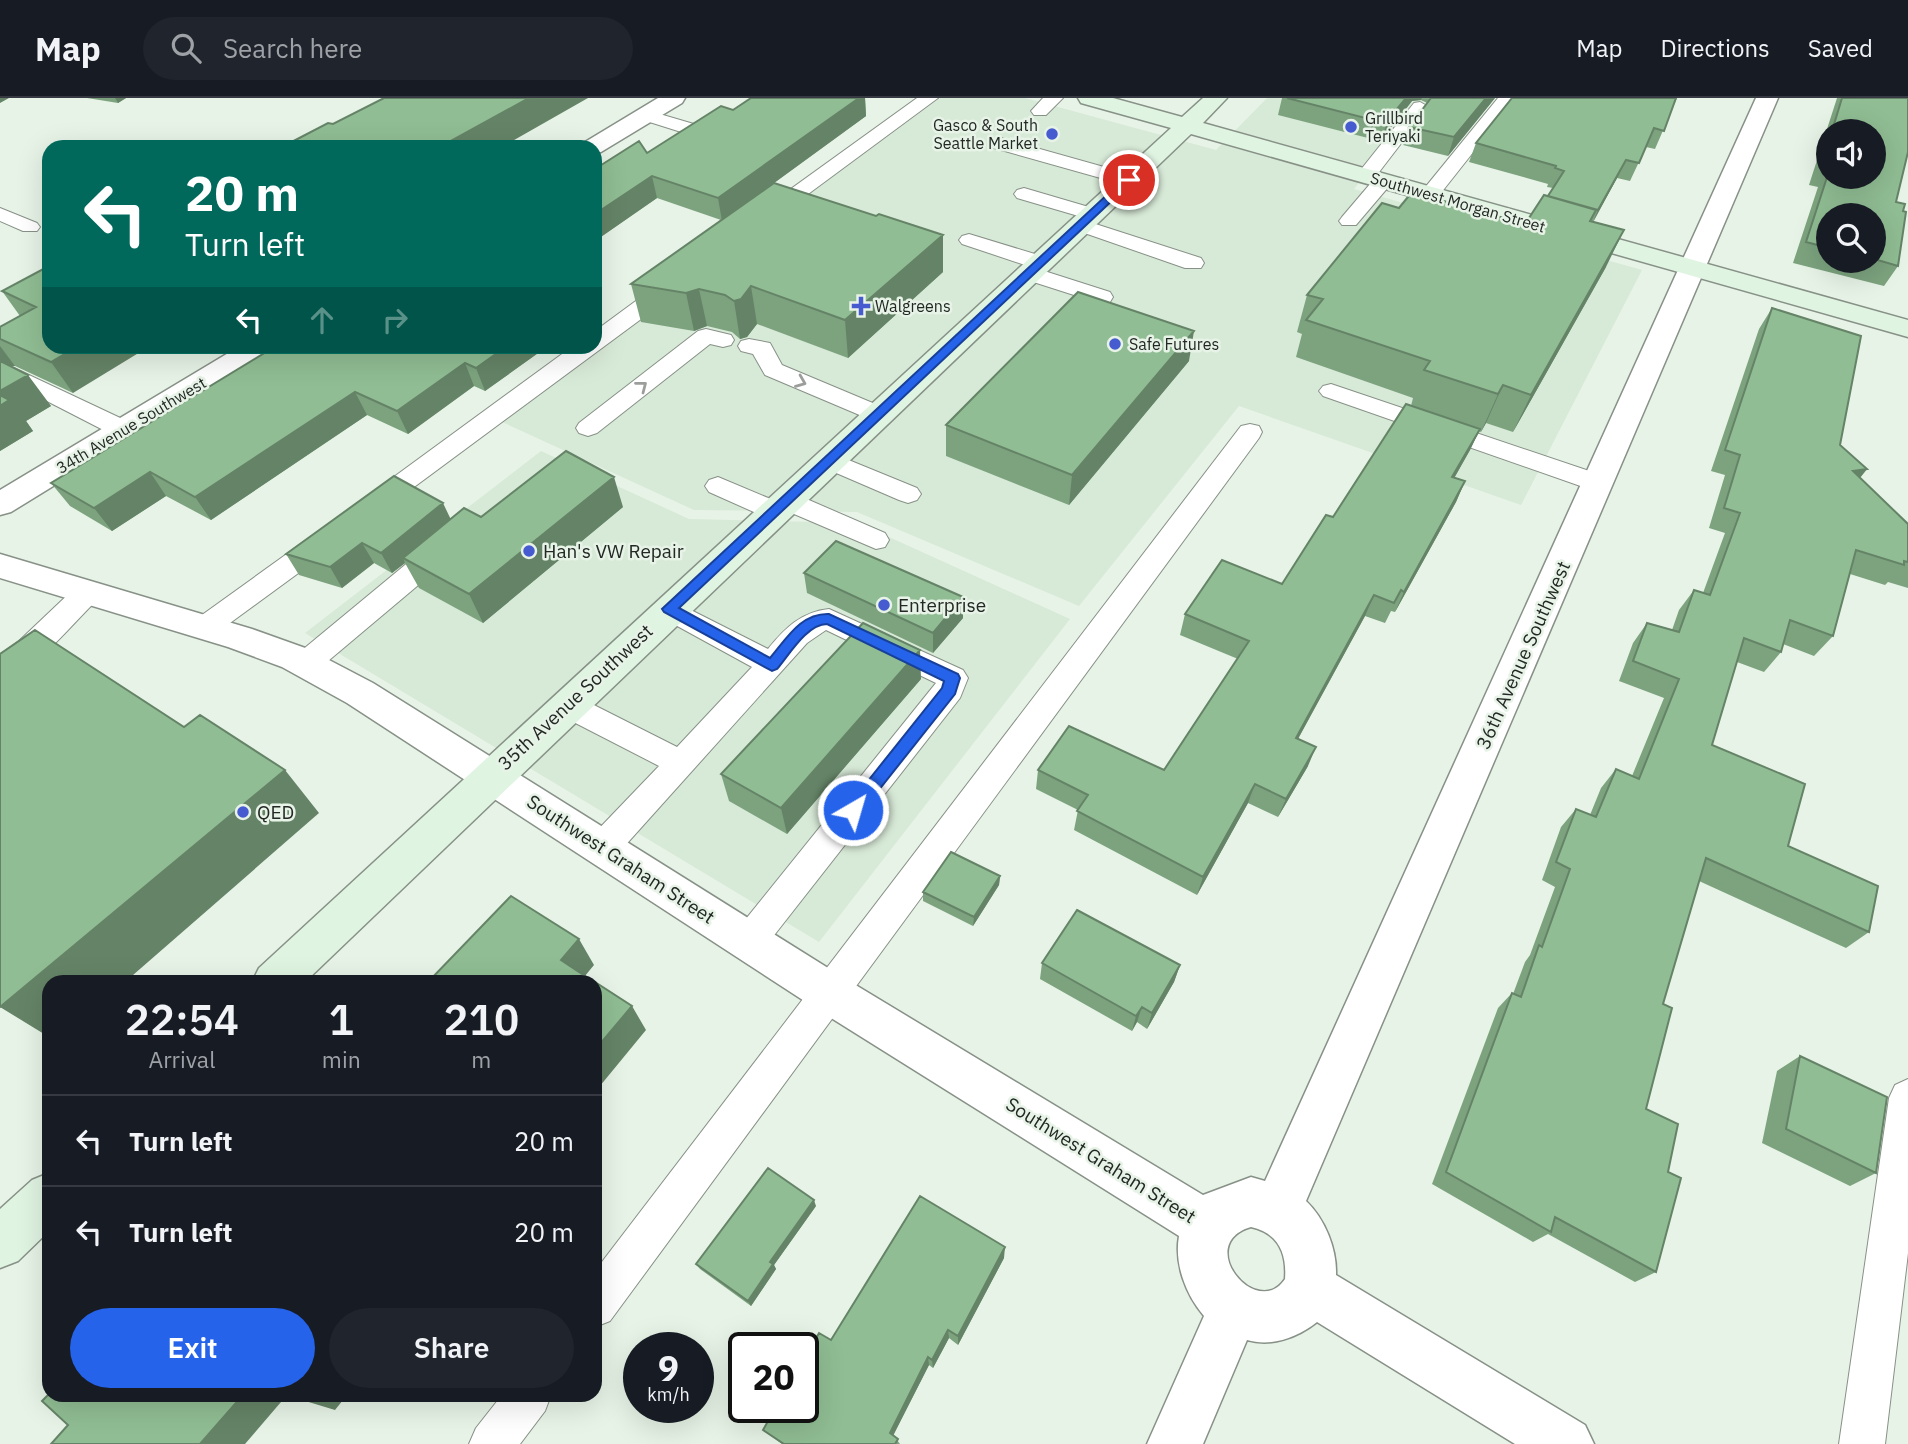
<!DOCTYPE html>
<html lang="en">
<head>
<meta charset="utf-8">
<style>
	:root { --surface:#171b24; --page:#20242c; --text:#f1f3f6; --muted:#9ea1a6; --line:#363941; --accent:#2563eb }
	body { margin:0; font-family:"IBM Plex Sans",sans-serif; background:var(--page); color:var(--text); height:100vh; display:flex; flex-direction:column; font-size:26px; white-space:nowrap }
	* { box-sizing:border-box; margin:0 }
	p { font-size:23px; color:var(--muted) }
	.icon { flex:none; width:38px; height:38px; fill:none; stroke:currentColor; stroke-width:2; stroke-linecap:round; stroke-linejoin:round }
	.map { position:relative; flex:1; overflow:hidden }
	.details { position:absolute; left:42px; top:877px; width:560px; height:427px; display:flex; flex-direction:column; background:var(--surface); border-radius:21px; box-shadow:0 7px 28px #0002 }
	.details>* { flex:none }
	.banner { position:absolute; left:42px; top:42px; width:560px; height:214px; border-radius:21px; box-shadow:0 7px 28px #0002; background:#00695c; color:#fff; overflow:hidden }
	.tools { position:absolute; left:1816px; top:21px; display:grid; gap:14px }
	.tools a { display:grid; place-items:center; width:70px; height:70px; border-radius:50%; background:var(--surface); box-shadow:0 7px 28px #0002; font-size:35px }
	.speed { position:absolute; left:623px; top:1234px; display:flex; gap:14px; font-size:35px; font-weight:700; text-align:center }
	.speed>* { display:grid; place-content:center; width:91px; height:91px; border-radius:50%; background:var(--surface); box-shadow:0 7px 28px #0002; line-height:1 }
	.speed small { font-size:18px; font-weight:400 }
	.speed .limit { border:4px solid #111; border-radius:10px; background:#fff; color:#111 }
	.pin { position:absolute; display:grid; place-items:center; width:60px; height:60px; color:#fff; margin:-30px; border:4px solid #fff; border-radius:50%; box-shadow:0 2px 7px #0007 }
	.me { position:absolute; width:77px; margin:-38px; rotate:38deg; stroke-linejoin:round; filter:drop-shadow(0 0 5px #0008) }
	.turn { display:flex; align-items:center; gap:24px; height:147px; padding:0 28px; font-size:32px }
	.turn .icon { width:91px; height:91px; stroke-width:2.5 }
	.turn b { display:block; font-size:49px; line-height:60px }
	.lanes { display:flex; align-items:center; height:66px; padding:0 28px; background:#0003; justify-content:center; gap:35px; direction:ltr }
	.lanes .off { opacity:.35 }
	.eta { display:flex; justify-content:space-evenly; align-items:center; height:119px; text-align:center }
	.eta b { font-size:42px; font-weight:600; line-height:49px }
	.action { display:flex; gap:14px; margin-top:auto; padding:14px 28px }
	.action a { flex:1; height:80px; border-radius:42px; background:var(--accent); color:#fff; font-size:28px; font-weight:600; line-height:80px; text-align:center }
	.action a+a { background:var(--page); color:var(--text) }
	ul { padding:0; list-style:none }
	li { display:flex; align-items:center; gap:21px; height:91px; padding:0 28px; border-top:2px solid var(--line) }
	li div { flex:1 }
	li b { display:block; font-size:26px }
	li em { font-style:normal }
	header { display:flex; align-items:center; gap:42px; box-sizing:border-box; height:98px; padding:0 35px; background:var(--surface); border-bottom:2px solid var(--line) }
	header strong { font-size:33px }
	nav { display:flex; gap:38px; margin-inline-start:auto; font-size:24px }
	.search { width:490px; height:63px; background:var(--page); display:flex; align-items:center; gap:18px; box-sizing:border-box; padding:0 24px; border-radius:38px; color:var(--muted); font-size:26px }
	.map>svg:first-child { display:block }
	.built { fill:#d7e9d7 }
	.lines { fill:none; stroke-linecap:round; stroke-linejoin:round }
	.lane-casing { stroke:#879187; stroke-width:2 }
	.street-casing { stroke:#879187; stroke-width:3 }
	.secondary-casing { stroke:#879187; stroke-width:3 }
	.lane { fill:#fff; fill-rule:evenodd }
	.street { fill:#fff; fill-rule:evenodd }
	.secondary { fill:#e0f4e2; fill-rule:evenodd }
	.wall { fill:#7ca37e; fill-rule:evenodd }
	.shaded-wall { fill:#658467 }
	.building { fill:#90bd93; stroke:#658467; stroke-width:2 }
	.oneway { stroke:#9c9e9c }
	.route { fill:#2563eb; stroke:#184099; stroke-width:2 }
	.poi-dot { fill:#455bcf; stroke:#e7f3e7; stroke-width:2.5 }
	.labels { text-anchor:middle; stroke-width:5; stroke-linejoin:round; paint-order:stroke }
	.far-poi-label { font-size:16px; fill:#232824; stroke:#e7f3e7; text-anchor:start }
	.far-street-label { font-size:16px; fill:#232824; stroke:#e7f3e7 }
	.poi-label { font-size:19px; fill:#232824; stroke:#e7f3e7; text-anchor:start }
	.street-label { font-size:19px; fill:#232824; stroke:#e7f3e7 }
</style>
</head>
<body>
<header>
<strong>Map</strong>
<div class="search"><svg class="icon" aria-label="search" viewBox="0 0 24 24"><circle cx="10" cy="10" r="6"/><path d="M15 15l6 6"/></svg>Search here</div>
<nav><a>Map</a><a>Directions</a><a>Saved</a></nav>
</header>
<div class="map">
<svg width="1908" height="1346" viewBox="0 0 1908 1346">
	<rect width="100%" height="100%" fill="#e7f3e7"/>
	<path class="built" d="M940 0H1025L1216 52 1267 0H1426L1354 91 1642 172 1521 407 1239 308 1079 508 857 414 694 412 500 323Z
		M541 353 689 421 858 425 1070 521 819 844 305 535Z"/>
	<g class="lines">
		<defs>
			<path id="lane" d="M917 0H938L773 122H759L756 118 759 114Z
				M1043 0H1063L1046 17H1034L1031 13Z
				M1498 0H1516L1437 100H1423L1420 96 1423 92Z
				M1420 4 1429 9 1373 82H1359L1356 78 1359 74 1414 5Z
				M646 12 704 29 706 33 697 39 640 21 637 17 640 13Z
				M1001 40 1136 78 1139 82 1129 88 994 50 992 46Z
				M1383 77 1390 79 1393 83 1390 87 1356 127H1342L1339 123 1342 119 1376 79Z
				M1024 90 1099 112 1102 116 1099 120 1092 122 1017 100 1014 96 1017 92Z
				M0 110 37 125 40 129 37 133H23L0 123Z
				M1080 121 1201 160 1204 165 1201 170H1185L1073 131 1070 127 1073 123Z
				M969 136 1048 160 1051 165 1048 170 1038 171 1110 194 1113 199 1110 204 1102 206 1021 180 1018 175 1021 170 1031 169 962 146 959 142 962 138Z
				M671 181 679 183 682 188 679 193 379 415 370 418 361 415 357 409 361 403 573 248H595V233L663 183Z
				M706 231 731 237 734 242 731 247 723 249 710 246 597 335 588 338 579 335 576 330 579 325 698 233Z
				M749 241 770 245 782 267 887 311 890 316 887 321 878 324 869 321 765 277 753 256 741 253 738 248 741 243Z
				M14 270 133 326 136 332 133 338 124 340 115 338 6 282 2 277 6 272Z
				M1331 286 1607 379 1611 385 1607 391 1598 393 1589 391 1323 298 1319 293 1323 288Z
				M1250 326 1259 328 1262 334 1259 340 610 1223 595 1229V1173L1241 328Z
				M829 354 917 390 921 396 917 402 908 405 899 402 820 368 816 362 820 356Z
				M718 379 773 402 777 396 786 393 795 396 885 435 889 442 885 449 876 451 787 413 783 419 774 422 765 419 709 394 705 388 709 382Z
				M325 433 334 435 338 442 334 449 215 536 205 540 195 536 191 529 195 522 316 435Z
				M444 441 454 443 458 450 454 457 315 574 305 577 295 574 290 566 295 558 434 443Z
				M87 485 97 488 101 495 97 502C69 529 38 571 0 583V557L19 543 77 488Z
				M669 501 768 551C785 530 801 514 829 511L963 572 968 580 960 600 761 854 749 859 737 854 732 843 737 832 936 585 826 532 807 545 613 761 601 765 589 761 584 751 589 741 659 668 556 615 552 607 556 599 567 595 578 599 677 649 752 569 659 518 655 511 659 504Z
				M1908 981V1155L1885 1346H1839L1889 1000 1895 987Z
				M502 1297H551L545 1313 520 1346H469L476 1330Z"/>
			<path id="street" d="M658 0H685L682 5 601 54 595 55V49H581L585 44Z
				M1756 0H1778L1306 1103C1325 1121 1337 1151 1336 1177L1585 1327 1594 1346H1515L1317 1224C1297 1240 1271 1249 1247 1242L1203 1346H1147L1204 1218C1186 1197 1174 1166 1179 1138L812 908 347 605 282 569 228 549 0 480V456L252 531 308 551 373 585 844 880 1203 1097 1251 1079 1265 1083ZM1251 1129C1278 1135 1287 1155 1285 1181 1257 1223 1193 1146 1251 1129Z
				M240 248H275L271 254 11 414 0 417V392Z"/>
			<path id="secondary" d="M1078 0H1113L1182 19 1203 0H1227L1203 25 1908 222V239L1191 36 305 884H252L259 870 1171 30 1081 5Z
				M49 1075V1133L18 1163 0 1170V1111L32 1082Z"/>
		</defs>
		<use href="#lane" class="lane-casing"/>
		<use href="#street" class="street-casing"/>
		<use href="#secondary" class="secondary-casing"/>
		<use href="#lane" class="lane"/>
		<use href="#street" class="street"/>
		<use href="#secondary" class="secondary"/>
	</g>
	<path class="wall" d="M87 0H126L118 5Z
		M751 0H865L866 18 774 85 943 174 848 260 757 226 747 239 740 241 732 234 707 228 694 233 641 224 631 186 721 122 657 100 595 143V71L647 55 733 12Z
		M1282 0H1495L1448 58 1403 47 1409 29 1427 5 1421 2 1412 3 1382 41 1370 38 1368 40 1278 17Z
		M1512 0H1677L1655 51 1646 49 1630 83 1617 80 1593 123 1606 169 1513 334 1486 325 1481 334 1479 333 1470 352 1454 380 1465 383 1456 404 1395 514 1391 513 1385 525 1365 518 1298 641 1308 668 1278 719 1248 705 1197 797 1074 732 1078 712 1036 691 1038 672H1164L1238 561 1180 537 1185 516 1282 486 1333 419 1411 308 1413 300 1296 259 1302 236 1297 234 1307 197 1399 110 1525 126 1547 98 1553 90 1547 89 1548 86 1469 64 1476 45Z
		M1837 0H1908L1896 104 1903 113 1898 168 1884 188 1793 165 1818 89 1809 87ZM1829 33H1874L1829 79ZM1829 117H1874V163H1829Z
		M49 168 73 295 15 268 10 269 51 308 26 323 33 333 0 353V229L20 218 2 193Z
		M1772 210 1840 347 1867 371 1860 380 1908 426V490L1888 484 1885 487 1850 476 1833 538 1814 558 1783 546 1781 554 1764 574 1737 564 1712 647 1788 748 1869 834 1846 850 1699 783 1663 906 1646 1011 1668 1074 1656 1174 1635 1184 1548 1136 1533 1144 1432 1086 1498 910 1512 895 1513 896 1525 864 1530 857 1555 789 1542 782 1561 729 1576 711 1590 717 1601 690 1616 671 1632 678 1664 600 1619 583 1633 545 1647 525 1672 532 1679 512 1694 492 1703 495 1725 435 1709 430 1725 377 1711 373 1759 231Z
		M276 248H548L485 293 474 288 408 336 367 317 211 422 166 398 112 433 70 408 51 385Z
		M1189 263 1069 407 946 358V327Z
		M623 409 483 525 419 490 405 465 392 475 374 465 342 490 299 477 286 456 451 421Z
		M804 475 963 520 933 555 807 495Z
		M921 581 787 736 729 703 721 676Z
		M1000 778 999 787 973 828 923 803V794Z
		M1042 865 1180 867 1174 884 1147 931 1137 924 1132 933 1040 881Z
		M1800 958 1876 1075 1850 1088 1762 1045 1777 973Z
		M816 1108 774 1167 776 1171 751 1208 700 1171 696 1166Z
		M1004 1160 958 1247 949 1240 933 1270 929 1267 893 1337 900 1346H782L763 1332 831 1242Z"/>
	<path class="shaded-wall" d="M0 0H9L0 5Z
		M115 0H126L118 5Z
		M529 0H588L502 49H440Z
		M859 0H865L866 18 722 123 718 100Z
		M1406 0H1422L1421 2 1412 3 1382 41 1387 23Z
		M1486 0H1495L1448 58 1454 39Z
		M1375 20 1370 38 1368 40 1373 22Z
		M1626 62 1617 80 1590 130 1598 112Z
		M652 78 657 100 595 143V116Z
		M1624 132 1606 169 1513 334 1531 297Z
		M943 137V174L848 260 845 222Z
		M751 188 757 226 747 239 740 241 734 203Z
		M699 191 707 228 694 233 686 195Z
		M595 192 600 211 595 214Z
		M1194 233 1189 263 1069 407 1072 377Z
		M0 248 15 268 5 269 0 276Z
		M78 248H150L73 295 51 264Z
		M507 248H548L485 293 476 270Z
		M465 265 474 288 408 336 397 313Z
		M28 277 51 308 26 323 33 333 0 353V293Z
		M1503 287 1486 325 1481 334 1498 296Z
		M355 294 367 317 211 422 195 399Z
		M1480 331 1470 352 1443 400 1452 379Z
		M1867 371 1850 392 1853 373Z
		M150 374 166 398 112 433 94 410Z
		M614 379 623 409 483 525 469 496Z
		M1465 383 1456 404 1395 514 1404 494Z
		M443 405 453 426 403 460 405 465 392 475 381 455Z
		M362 445 374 465 342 490 330 469Z
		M1374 497 1365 518 1288 659 1296 640Z
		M963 499V520L933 555V535Z
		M920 552 921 581 787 736 781 710Z
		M1316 649 1308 668 1278 719 1286 701Z
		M285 672 319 715 125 884H49V939L0 909Z
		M1255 686 1248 705 1197 797 1203 779Z
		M1000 778 999 787 973 828 974 819Z
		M579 841 594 867 580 884 561 862Z
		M1180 867 1174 884 1147 931 1152 915Z
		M632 908 646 932 595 994V952Z
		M1142 909 1137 924 1132 933 1136 918Z
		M814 1102 816 1108 774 1167 776 1171 751 1208 748 1203 770 1164Z
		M1005 1149 1004 1160 958 1247V1238Z
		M948 1232 949 1240 933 1270 932 1262Z
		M928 1259 929 1267 892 1340 890 1335Z
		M243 1297H287L245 1346H200Z
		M307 1297H347L335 1312 302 1302Z"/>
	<path class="building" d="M384 0H529L440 49H282L328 25 333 26Z
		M751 0H859L718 100 652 78 595 116V71L639 43 647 55 721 8 733 12Z
		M1287 0H1406L1387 23 1375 20 1373 22Z
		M1431 0H1486L1454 39 1409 29Z
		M1512 0H1676L1664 33 1654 30 1639 65 1626 62 1598 112 1548 98 1564 73 1555 70 1556 68 1476 45Z
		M1842 0H1908V54L1896 104 1905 106 1903 113 1906 114 1898 168 1874 161V117H1829V150L1806 144 1829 73V79H1874V33H1832Z
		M1829 43V69L1821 67Z
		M774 85 876 118 879 116 943 137 845 222 751 188 741 201 734 203 725 197 699 191 686 195 631 186Z
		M1412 94 1525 126 1544 97 1596 112 1590 123 1624 132 1531 297 1503 287 1498 296 1424 272 1430 263 1306 222 1323 201 1307 197 1382 105 1399 110Z
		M49 168V248H78L51 264 0 241V229L36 209 2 193Z
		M1078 194 1194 233 1072 377 946 327Z
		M1772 210 1861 238 1840 347 1867 371 1853 373 1908 426V464L1904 463V467L1856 452 1833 538 1790 522 1781 554 1744 540 1712 647 1805 686 1788 748 1878 788 1869 834 1706 760 1663 906 1672 910 1646 1011 1678 1026 1668 1074 1681 1080 1656 1174 1555 1119 1551 1134 1446 1074 1512 895 1521 899 1539 847 1542 849 1570 771 1556 764 1576 711 1596 719 1616 671 1639 681 1679 581 1633 563 1647 525 1679 534 1694 492 1710 497 1740 415 1724 410 1740 357 1725 352Z
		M276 248H507L476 270 465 265 397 313 355 294 195 399 150 374 94 410 51 385Z
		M0 263 28 277 0 293Z
		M0 297 9 302 0 308Z
		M1406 306 1480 331 1452 379 1465 383 1404 494 1401 492 1394 505 1374 497 1296 640 1316 649 1286 701 1255 686 1203 779 1077 713 1088 697 1038 672 1069 628 1164 672 1249 543 1185 516 1222 462 1282 486 1326 417 1333 419Z
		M566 353 614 379 469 496 403 460 464 410 481 419Z
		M394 378 443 405 381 455 362 445 330 469 286 456Z
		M836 443 963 499 933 535 804 475Z
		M863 525 920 552 781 710 721 676Z
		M35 532 184 629 200 617 285 672 0 909V556Z
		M951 754 1000 778 974 819 923 794Z
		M511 798 579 841 561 862 594 884H428Z
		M1077 812 1180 867 1152 915 1142 909 1136 918 1042 865Z
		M595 884 632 908 595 952Z
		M1800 958 1887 999 1876 1075 1786 1031Z
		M768 1070 814 1102 770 1164 773 1166 748 1203 696 1166Z
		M920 1098 1005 1149 958 1238 948 1232 932 1262 928 1259 890 1335 898 1341 895 1346H784L763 1332 776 1309H803V1263L819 1235 831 1242Z
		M49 1296V1297H243L200 1346H51L68 1327 42 1303Z
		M297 1297H307L302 1302Z"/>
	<defs><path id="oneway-chevron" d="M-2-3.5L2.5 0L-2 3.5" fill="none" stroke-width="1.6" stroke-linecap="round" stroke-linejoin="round" transform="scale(1.75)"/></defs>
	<g class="oneway">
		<use href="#oneway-chevron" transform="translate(801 284) rotate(22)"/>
		<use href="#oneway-chevron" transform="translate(642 288) rotate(-38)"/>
	</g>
	<path class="route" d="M1125 80 1134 82 679 510 770 560C787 540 801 515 829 516L958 576 960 580 955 596 859 717H848L845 712 848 708 942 590 944 583 827 526C807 526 789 557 777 571L772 573 664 514 662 511Z"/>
	<g class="poi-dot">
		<circle cx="1351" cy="29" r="7"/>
		<circle cx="1052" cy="36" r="7"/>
		<path d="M857.5 197.5h7v7h7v7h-7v7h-7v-7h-7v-7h7z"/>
		<circle cx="1115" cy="246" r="7"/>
		<circle cx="529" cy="453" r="7"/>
		<circle cx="884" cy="507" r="7"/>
		<circle cx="243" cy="714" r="7"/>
	</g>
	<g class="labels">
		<g class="far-poi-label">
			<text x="1365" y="26">Grillbird<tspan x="1365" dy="18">Teriyaki</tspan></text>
			<text x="1038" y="33" text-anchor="end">Gasco &amp; South<tspan x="1038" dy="18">Seattle Market</tspan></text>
			<text x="875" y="214">Walgreens</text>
			<text x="1129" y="252">Safe Futures</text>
		</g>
		<g class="far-street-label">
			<text transform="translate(1458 104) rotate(16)" y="6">Southwest Morgan Street</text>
			<text transform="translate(131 327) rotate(-31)" y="6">34th Avenue Southwest</text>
		</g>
		<g class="poi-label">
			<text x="543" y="460">Han's VW Repair</text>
			<text x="898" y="514">Enterprise</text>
			<text x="257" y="721">QED</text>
		</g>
		<g class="street-label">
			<text transform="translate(1523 557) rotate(-66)" y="7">36th Avenue Southwest</text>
			<text transform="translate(575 599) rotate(-43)" y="7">35th Avenue Southwest</text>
			<text transform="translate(621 761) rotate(33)" y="7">Southwest Graham Street</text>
			<text transform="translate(1101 1062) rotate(32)" y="7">Southwest Graham Street</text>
		</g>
	</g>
</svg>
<div class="tools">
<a><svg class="icon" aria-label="sound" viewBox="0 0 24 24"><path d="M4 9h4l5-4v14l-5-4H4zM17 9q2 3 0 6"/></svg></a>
<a><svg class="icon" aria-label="search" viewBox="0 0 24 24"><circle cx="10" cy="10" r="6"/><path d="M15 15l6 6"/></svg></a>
</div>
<div class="speed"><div>9<small>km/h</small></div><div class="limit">20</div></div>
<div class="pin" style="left:1129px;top:82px;background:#d93025"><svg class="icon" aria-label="arrive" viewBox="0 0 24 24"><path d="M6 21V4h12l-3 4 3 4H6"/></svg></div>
<svg class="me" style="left:853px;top:712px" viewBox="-20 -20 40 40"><circle r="17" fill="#2563eb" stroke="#fff" stroke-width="3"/><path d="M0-11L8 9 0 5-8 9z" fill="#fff"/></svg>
<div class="banner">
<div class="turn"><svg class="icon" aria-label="left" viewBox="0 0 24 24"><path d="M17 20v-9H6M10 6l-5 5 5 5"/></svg><div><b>20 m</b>Turn left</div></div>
<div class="lanes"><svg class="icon" aria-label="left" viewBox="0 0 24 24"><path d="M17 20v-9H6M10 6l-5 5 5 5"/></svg><svg class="icon off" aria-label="ahead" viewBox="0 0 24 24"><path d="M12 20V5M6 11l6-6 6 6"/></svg><svg class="icon off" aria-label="right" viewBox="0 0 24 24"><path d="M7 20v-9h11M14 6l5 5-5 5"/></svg></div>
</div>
<section class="details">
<div class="eta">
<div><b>22:54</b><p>Arrival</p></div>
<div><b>1</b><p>min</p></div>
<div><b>210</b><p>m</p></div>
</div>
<ul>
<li><svg class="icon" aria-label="left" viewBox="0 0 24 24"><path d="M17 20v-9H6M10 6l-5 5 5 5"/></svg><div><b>Turn left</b></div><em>20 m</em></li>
<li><svg class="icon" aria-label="left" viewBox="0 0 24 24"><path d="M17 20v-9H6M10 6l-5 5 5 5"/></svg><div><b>Turn left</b></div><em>20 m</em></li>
</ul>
<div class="action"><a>Exit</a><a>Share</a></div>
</section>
</div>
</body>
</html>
